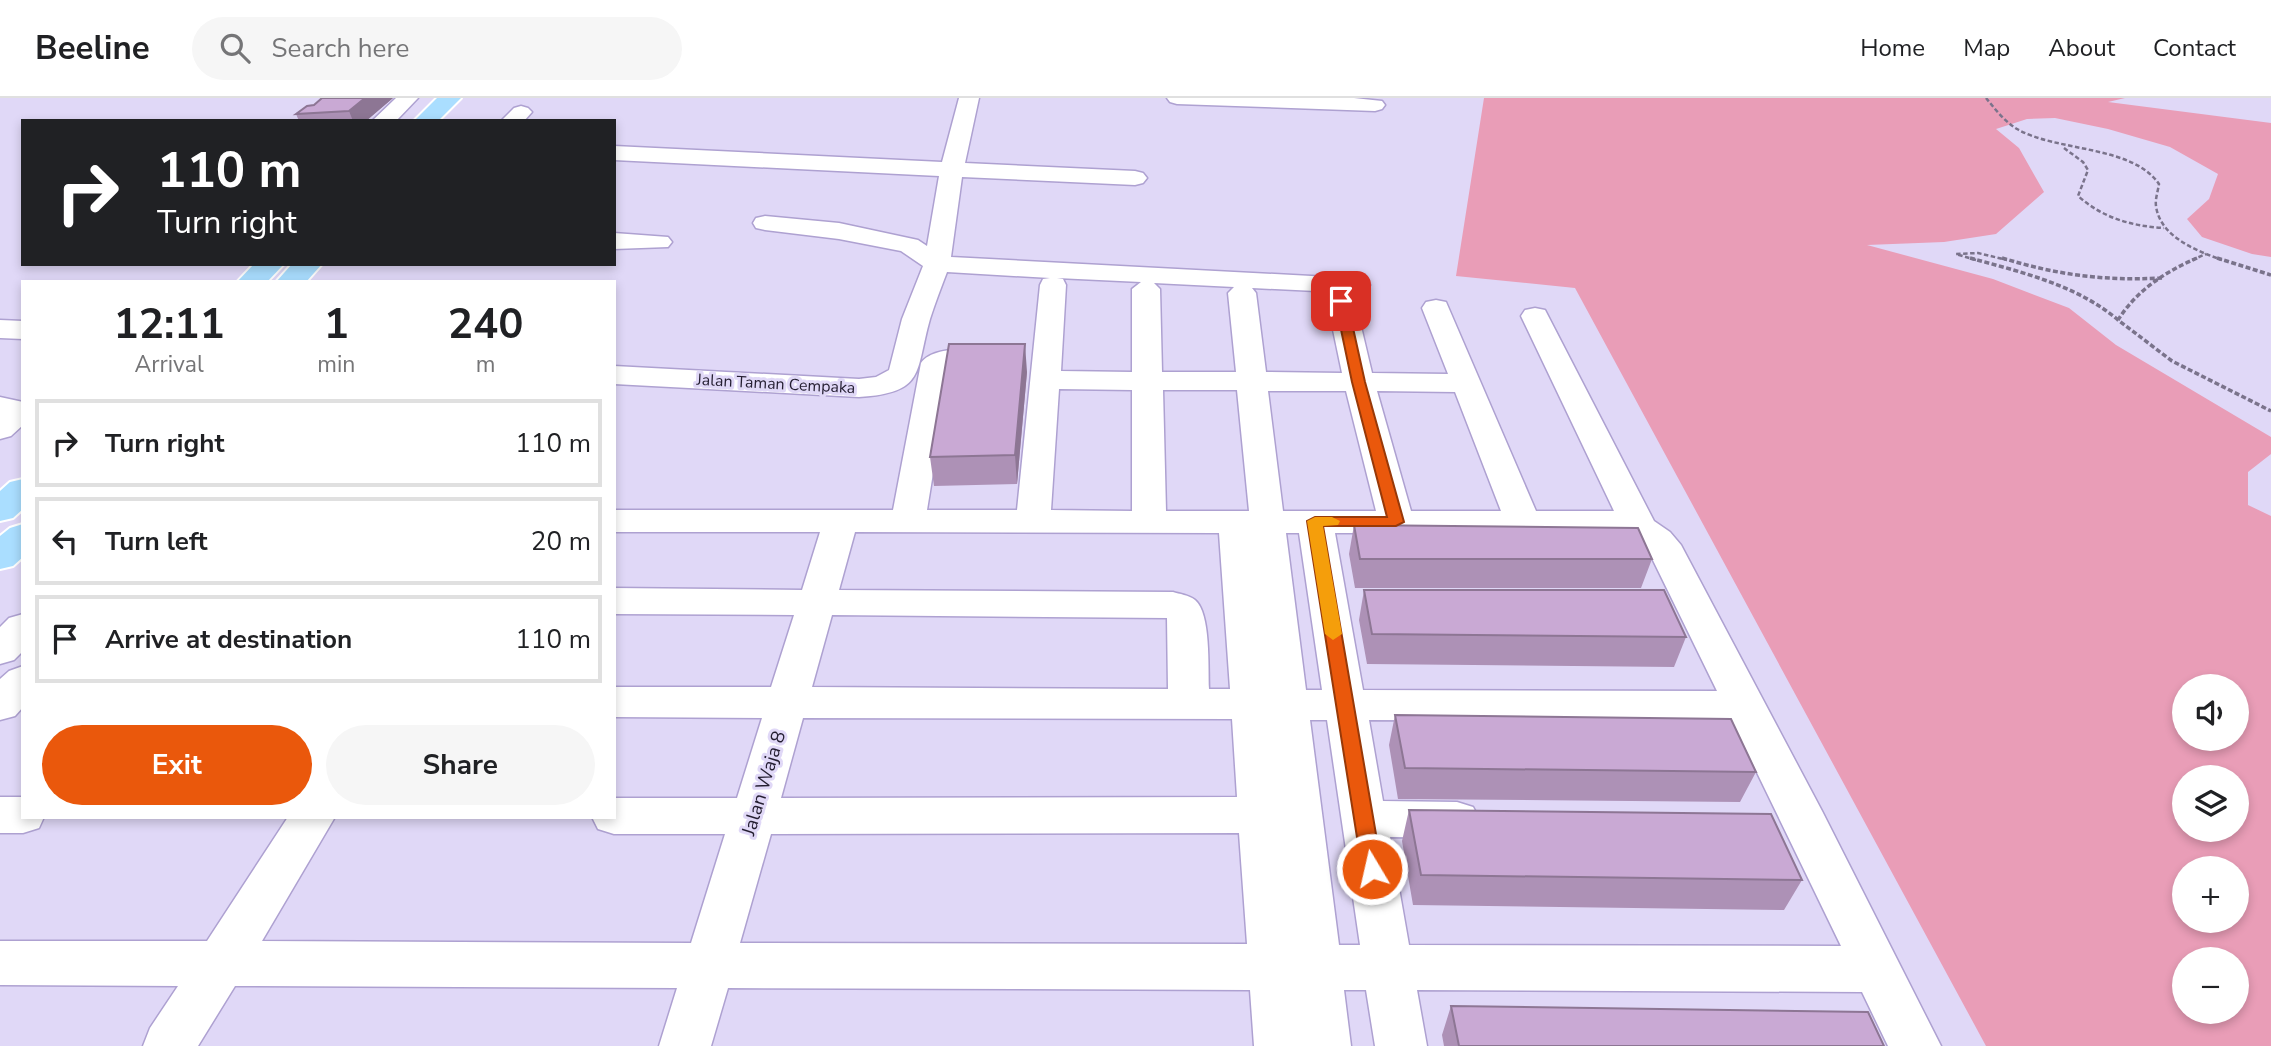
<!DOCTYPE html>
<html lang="en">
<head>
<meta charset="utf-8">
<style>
	:root { --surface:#fff; --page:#f6f6f6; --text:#202124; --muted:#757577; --line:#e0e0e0; --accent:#ea580c }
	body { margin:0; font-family:"Nunito Sans",sans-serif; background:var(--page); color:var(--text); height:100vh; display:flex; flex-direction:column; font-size:26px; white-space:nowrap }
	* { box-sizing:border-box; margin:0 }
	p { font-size:23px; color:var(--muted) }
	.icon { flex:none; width:38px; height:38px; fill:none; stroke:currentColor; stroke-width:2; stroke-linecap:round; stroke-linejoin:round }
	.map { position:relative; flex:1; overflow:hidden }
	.panel { position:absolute; left:21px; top:182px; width:595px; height:539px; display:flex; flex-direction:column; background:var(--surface); border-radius:0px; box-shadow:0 4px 10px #0003 }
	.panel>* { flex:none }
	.banner { position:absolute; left:21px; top:21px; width:595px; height:147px; border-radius:0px; box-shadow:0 4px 10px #0003; background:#202124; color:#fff; overflow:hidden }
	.buttons { position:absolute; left:2172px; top:576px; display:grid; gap:14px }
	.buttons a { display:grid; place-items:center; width:77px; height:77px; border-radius:50%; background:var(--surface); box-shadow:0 4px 10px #0003; font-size:35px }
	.pin { position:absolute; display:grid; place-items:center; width:60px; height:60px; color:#fff; margin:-30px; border-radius:14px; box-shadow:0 4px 10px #0006 }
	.me { position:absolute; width:77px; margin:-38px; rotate:351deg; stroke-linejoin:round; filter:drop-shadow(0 0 5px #0008) }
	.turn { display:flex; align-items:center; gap:24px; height:147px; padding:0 21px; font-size:32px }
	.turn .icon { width:91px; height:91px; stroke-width:2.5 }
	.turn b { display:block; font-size:49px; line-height:60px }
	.eta { display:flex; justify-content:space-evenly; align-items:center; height:119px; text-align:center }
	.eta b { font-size:42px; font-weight:700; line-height:49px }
	.primary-button { display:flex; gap:14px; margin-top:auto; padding:14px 21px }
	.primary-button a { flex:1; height:80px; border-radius:42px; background:var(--accent); color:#fff; font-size:28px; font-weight:700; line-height:80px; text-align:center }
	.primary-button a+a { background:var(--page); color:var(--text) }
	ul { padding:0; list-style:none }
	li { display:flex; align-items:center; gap:21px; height:88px; margin:0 14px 10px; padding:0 7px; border:4px solid var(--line); border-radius:0px }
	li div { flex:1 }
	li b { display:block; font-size:26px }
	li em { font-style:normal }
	header { display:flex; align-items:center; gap:42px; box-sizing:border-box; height:98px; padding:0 35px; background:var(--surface); border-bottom:2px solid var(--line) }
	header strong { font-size:33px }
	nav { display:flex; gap:38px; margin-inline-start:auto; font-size:24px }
	.search { width:490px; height:63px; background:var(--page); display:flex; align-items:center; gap:18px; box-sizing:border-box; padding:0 24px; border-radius:38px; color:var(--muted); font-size:26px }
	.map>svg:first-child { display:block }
	.green { fill:#e99db7; fill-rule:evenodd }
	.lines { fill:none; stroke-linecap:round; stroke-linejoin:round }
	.minor-casing { stroke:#aea1d1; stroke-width:3 }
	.highway-casing { stroke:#fff; stroke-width:4 }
	.path-far1 { stroke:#7a738b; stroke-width:2.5; stroke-dasharray:4.5 2.5; stroke-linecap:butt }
	.path { stroke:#7a738b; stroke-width:3.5; stroke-dasharray:5 2.5; stroke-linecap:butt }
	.minor { fill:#fff; fill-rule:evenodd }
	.highway { fill:#aadeff; fill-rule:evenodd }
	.wall { fill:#ad91b6 }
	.shaded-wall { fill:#8d7694 }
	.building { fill:#c9a9d4; stroke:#8d7694; stroke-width:2 }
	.route { fill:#ea580c; stroke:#983908; stroke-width:2 }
	.slow { fill:#f59e0b }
	.labels { text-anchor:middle; stroke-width:6; stroke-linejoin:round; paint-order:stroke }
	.far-street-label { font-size:16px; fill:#241e31; stroke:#e0d8f7 }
	.street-label { font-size:19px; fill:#241e31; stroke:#e0d8f7 }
</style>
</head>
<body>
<header>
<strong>Beeline</strong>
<div class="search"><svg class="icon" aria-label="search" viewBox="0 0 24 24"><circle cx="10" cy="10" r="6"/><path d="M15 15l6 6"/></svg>Search here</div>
<nav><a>Home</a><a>Map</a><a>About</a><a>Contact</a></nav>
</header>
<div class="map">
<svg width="2271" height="948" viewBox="0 0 2271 948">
	<rect width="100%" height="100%" fill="#e0d8f7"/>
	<path class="green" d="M1484 0H2125L2108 4 2271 25V159L2252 156 2202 139 2187 121 2209 101 2218 76 2170 49 2108 31 2055 20 2027 21 1996 31 2019 50 2044 94 1996 136 1944 144 1867 147 1993 181 2069 210 2116 247 2271 339V356L2248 374V407L2271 418V948H1986L1575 190 1456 178ZM2184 588H2236V640H2184ZM2184 679H2236V732H2184ZM2184 770H2236V822H2184ZM2184 861H2236V914H2184Z"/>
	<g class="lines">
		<defs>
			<path id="minor" d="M396 0H418L396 23H372Z
				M959 0H979L965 65 1135 73 1143 75 1147 80 1143 85 1135 87 962 79 951 159 1367 181 1370 187 1367 193 1357 195 1252 190 1256 195 1266 274 1342 275 1327 203 1331 197 1341 195 1351 197 1355 203 1372 275 1448 276 1422 210 1426 204 1436 202 1446 204 1536 413H1614L1521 218 1525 212 1535 210 1545 212 1654 423 1670 434 1681 447 1822 713 1941 948H1888L1862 894 1417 892 1427 948H1375L1366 892H1344L1351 948H1254L1250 892 728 890 711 948H659L677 890 235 888 198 948H143L150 930 178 888 0 887V843H207L288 719H335L262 843 691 845 725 736H614L598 731 592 719H614V700H737L762 620 614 619V589H771L794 517 614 516V490L802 492 820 434H614V412H893L921 265C934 246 987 250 1007 255L1012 261 1007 267 950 270 927 412H1017L1040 187 1043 181 1050 180 947 174C941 190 935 205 930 221 915 274 926 295 859 299L614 286V268L859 281 876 279 889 272 902 221 923 168 901 153 839 141 765 132 756 130 753 125 756 120 765 118 839 125 918 142 927 148 939 78 614 62V48L942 64ZM1057 180 1141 184 1132 191V274L1061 273 1066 187 1063 181ZM1154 185 1234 189 1228 195 1236 274H1162L1160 191ZM1059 291 1132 292V413L1051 412ZM1163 292H1237L1249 413H1166ZM1268 293H1346L1376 413H1283ZM1377 293 1455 294 1501 413H1411ZM855 434 1219 435 1230 591H1209C1208 570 1211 515 1195 502 1189 497 1179 496 1173 494L839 492ZM1286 435H1299L1322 592H1306ZM1335 435H1616L1635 441 1648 452 1717 593 1363 592ZM832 517 1167 520 1168 591 812 589ZM803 620 1232 621 1237 699 781 700ZM1310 622H1327L1360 847H1339ZM1369 622 1732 623 1841 848 1409 847 1390 739 1457 740 1473 735 1480 722 1473 709 1457 704 1383 703ZM1239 735 1247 846 740 845 771 736Z
				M1167 0H1354L1382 3 1385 7 1382 11 1375 13 1177 6 1170 4Z
				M521 8 528 10 532 14 524 23H501L514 10Z
				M614 135 668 139 672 144 668 149 614 151Z
				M0 222 23 223V241L0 240Z
				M0 299 23 304V327L11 338 0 341Z
				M23 516V553L14 562 0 566V529L9 520Z
				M23 568V609L15 618 0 622V581L9 573Z
				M0 699H23V719H44L39 730 23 735H0Z"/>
			<path id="highway" d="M437 0H461L438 23H414Z
				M254 166H284L267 184H237Z
				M292 166H322L306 184H276Z
				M23 381V411L13 420 0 423V393L10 384Z
				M23 426V459L13 468 0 471V438L10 430Z"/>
		</defs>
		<use href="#minor" class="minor-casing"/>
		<use href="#highway" class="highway-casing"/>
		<path class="path-far1" d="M1986 0C1995 11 2005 24 2017 31 2057 54 2132 47 2159 86 2158 93 2155 101 2156 108 2160 139 2197 153 2222 162
			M2064 50 2083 64 2088 72 2078 98C2103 120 2131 128 2164 130
			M1976 162 1956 156 1978 155 2007 162
			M2192 162 2206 156"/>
		<path class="path" d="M1970 160C2021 174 2077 187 2118 222
			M2002 160C2058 177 2103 183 2162 180
			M2197 160C2165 174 2137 192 2118 222L2172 263 2271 313
			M2217 160 2271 177"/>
		<use href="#minor" class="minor"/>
		<use href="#highway" class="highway"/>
	</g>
	<path class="wall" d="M393 0 366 23H299L296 16Z
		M1027 274 1017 386 934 388 930 359Z
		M1354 427 1652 461 1641 490H1355L1349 456Z
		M1364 492 1686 539 1674 569 1367 566 1359 522Z
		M1395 617 1756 674 1740 704 1398 701 1389 647Z
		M1409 712 1802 782 1784 812 1413 807 1402 743Z
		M1451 908 1884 948H1444L1442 937Z"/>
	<path class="shaded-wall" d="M365 0H393L366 23H353L349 13Z
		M1025 246 1027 274 1017 386 1015 357Z"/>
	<path class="building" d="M322 0H365L349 13 296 16 307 8 314 7Z
		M949 246H1025L1015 357 930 359Z
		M1354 427 1638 430 1652 461H1360Z
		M1364 492H1664L1686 539 1372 536Z
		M1395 617 1731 621 1756 674 1405 670Z
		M1409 712 1771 716 1802 782 1421 777Z
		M1451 908 1868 914 1884 948H1459Z"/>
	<path class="route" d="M1341 200 1347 203 1365 284 1404 424 1396 428H1323L1382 771 1379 777 1372 779 1365 777 1362 771 1307 423 1315 419H1387L1352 284 1335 203Z"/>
	<path class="slow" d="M1315 419H1332L1340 423 1338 427 1323 428 1342 536 1333 542 1325 536 1307 423Z"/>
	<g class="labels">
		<g class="far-street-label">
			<text transform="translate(776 285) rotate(3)" y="6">Jalan Taman Cempaka</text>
		</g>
		<g class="street-label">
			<text transform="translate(763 685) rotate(-73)" y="7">Jalan Waja 8</text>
		</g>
	</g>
</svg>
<div class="buttons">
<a><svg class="icon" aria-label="sound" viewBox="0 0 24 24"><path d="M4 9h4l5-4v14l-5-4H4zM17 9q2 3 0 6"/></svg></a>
<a><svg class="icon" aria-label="layers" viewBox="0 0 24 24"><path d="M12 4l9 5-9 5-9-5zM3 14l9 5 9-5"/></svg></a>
<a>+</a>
<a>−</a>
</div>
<div class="pin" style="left:1341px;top:203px;background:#d93025"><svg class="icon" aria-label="arrive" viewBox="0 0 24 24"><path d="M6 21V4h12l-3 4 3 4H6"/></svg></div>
<svg class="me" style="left:1372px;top:771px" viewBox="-20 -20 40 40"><circle r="17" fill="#ea580c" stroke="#fff" stroke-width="3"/><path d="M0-11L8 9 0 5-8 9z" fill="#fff"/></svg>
<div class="banner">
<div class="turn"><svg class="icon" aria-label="right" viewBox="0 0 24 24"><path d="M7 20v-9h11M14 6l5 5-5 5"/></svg><div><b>110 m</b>Turn right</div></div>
</div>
<section class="panel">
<div class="eta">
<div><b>12:11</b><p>Arrival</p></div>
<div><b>1</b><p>min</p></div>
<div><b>240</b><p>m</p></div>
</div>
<ul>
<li><svg class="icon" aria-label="right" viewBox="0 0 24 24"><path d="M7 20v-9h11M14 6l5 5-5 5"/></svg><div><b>Turn right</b></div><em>110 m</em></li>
<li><svg class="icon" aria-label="left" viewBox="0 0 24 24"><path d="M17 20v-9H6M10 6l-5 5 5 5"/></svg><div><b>Turn left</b></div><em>20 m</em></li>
<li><svg class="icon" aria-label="arrive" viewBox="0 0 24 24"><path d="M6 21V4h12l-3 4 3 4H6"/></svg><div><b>Arrive at destination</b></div><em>110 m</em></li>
</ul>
<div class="primary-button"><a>Exit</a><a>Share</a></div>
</section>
</div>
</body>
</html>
